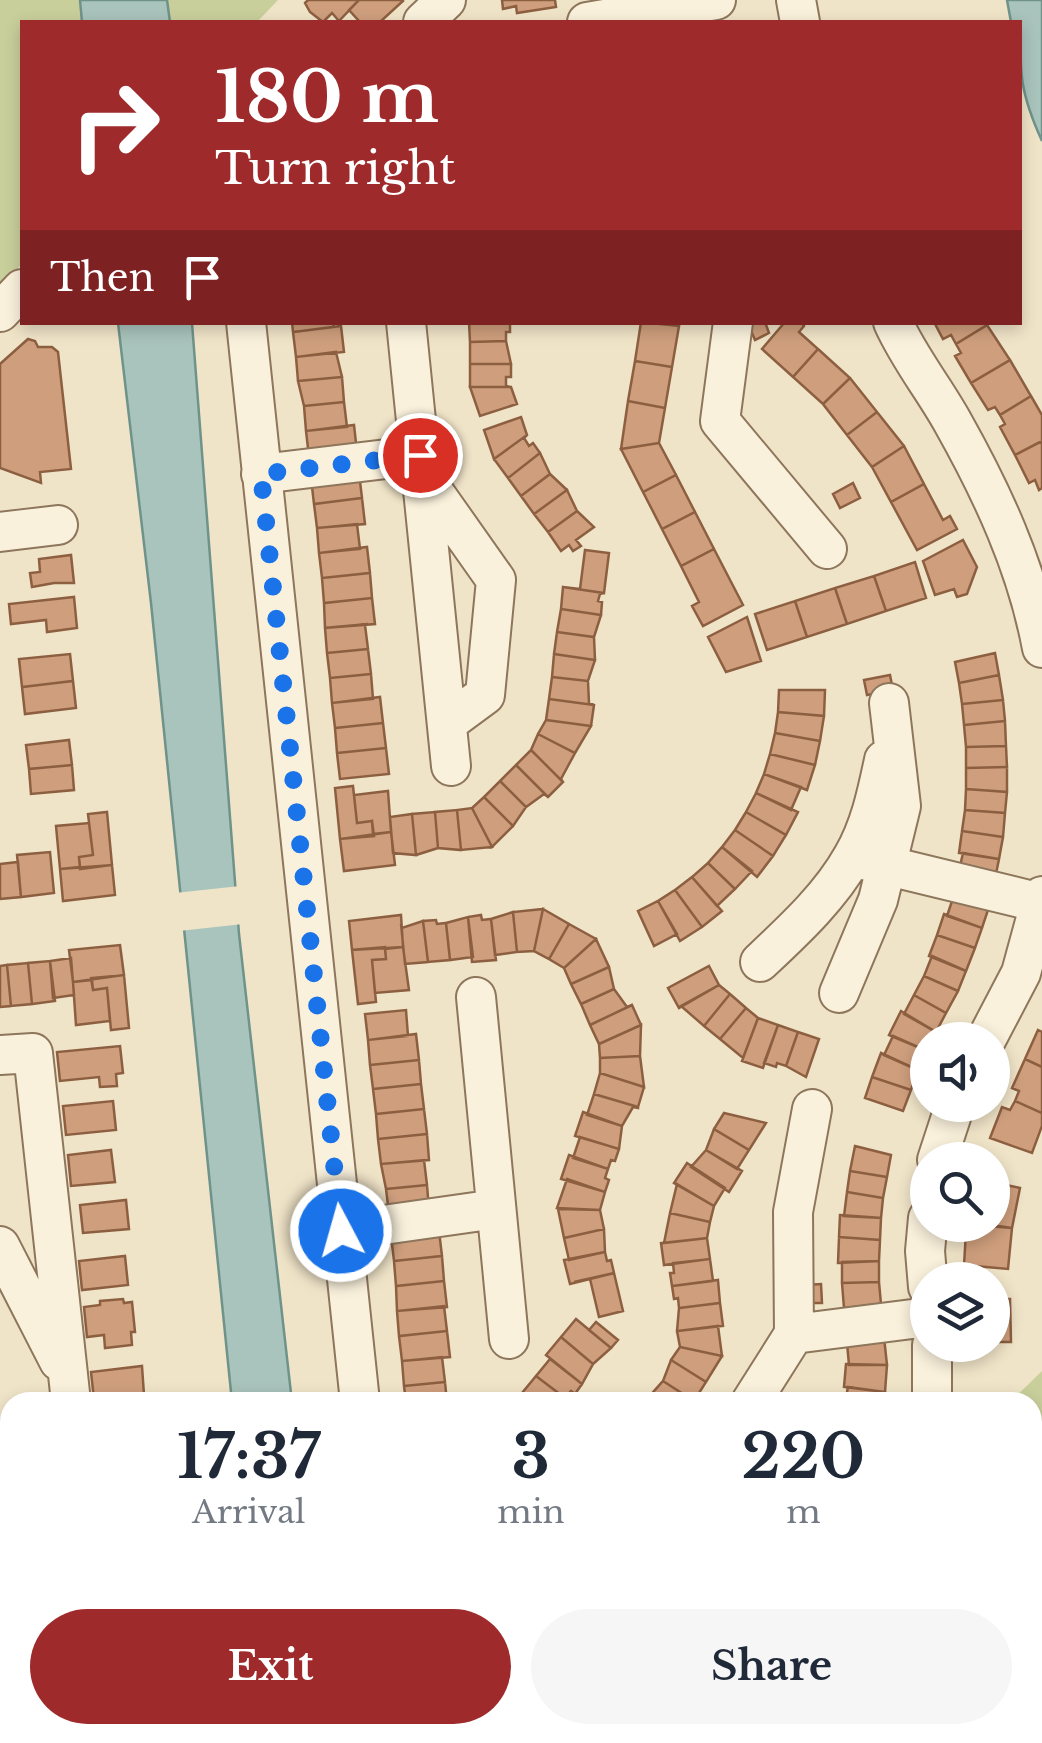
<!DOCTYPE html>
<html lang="en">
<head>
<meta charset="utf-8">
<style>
	:root { --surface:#fff; --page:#f6f6f7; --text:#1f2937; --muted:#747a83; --accent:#9e2a2b }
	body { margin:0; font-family:"Libre Baskerville",serif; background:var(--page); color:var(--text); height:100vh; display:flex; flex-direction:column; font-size:38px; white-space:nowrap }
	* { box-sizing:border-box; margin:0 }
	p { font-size:32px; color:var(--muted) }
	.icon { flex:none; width:55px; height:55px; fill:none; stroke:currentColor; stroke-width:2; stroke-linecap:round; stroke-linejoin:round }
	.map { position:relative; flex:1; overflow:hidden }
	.drawer { position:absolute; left:0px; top:1392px; width:1042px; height:352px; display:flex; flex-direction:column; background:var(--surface); border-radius:30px 30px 0 0; box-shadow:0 5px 15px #0003 }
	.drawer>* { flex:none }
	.top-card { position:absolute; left:20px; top:20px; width:1002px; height:305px; border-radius:0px; box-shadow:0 5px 15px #0003; background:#9e2a2b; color:#fff; overflow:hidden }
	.buttons { position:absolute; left:910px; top:1022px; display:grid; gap:20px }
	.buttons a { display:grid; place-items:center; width:100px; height:100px; border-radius:50%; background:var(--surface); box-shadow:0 5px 15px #0003; font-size:50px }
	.pin { position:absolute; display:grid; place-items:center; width:85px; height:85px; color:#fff; margin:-42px; border:5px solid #fff; border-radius:50%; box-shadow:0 2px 10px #0007 }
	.me { position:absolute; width:110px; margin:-55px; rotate:354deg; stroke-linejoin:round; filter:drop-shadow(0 0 8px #0008) }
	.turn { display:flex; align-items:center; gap:35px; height:210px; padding:0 30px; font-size:45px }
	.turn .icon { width:130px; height:130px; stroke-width:2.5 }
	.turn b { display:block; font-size:70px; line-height:85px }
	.then { display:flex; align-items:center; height:95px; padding:0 30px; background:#0003; gap:20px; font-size:38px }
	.eta { display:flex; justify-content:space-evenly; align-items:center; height:170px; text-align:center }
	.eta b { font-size:60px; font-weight:700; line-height:70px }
	.primary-button { display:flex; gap:20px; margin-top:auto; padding:20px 30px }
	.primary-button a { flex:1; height:115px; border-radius:60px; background:var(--accent); color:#fff; font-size:40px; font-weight:700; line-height:115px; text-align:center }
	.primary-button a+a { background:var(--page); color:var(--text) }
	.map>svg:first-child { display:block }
	.green { fill:#c9cf9b }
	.water { fill:#a9c4bc; stroke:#6f938a; stroke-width:2.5 }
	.pier { fill:#f0e4c8 }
	.building { fill:#cf9f7d; stroke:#8d5f41; stroke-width:2.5 }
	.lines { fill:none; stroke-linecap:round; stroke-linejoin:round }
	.minor-casing { stroke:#8d765c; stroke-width:42 }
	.minor { stroke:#faf1dc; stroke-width:38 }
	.route { stroke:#1a73e8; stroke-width:18; stroke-dasharray:0 32.4 }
</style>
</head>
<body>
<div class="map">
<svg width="1042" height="1743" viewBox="0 0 1042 1743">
	<rect width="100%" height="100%" fill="#f0e4c8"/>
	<path class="green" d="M0 0H278L257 22H22V264L0 285Z
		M1042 1371V1429L1033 1439 1032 1402H1010Z"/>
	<path class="water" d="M80 0H167L170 22H82Z
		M1007 0H1042V141C1020 93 1020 75 1020 22H1011Z
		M118 323H192L239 934 292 1402H232L151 603Z"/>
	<path class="pier" d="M240 886 243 924 179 931 175 893Z"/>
	<path class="building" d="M308 0H359L339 21 332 13 323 22 310 12 305 3Z
		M359 0H402L403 1 380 22H360L349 10Z
		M502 0H555L556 7 517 13 516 6 503 9Z
		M292 322H333L334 327 293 332Z
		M469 322H510V332H506V341L470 342Z
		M641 322 679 326 672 367 635 361Z
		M757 322H765L769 333 755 340 749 326Z
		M785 322H801L804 326 799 332 818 349 793 377 762 349Z
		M934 322H985L987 325 956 344 951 335 943 339Z
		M987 325 1010 360 971 383 955 356 961 353 956 344Z
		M341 326 344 352 296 357 293 332Z
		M28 339 35 341 38 347H52L58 352 71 469 40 472 41 483 0 468V364Z
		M506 341 511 364H470V342Z
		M818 349 850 378 823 404 793 377Z
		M336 352 342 377 298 381 296 357Z
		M1010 360 1031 396 1000 415 995 407 988 410 971 383Z
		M635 361 672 367 665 408 628 401Z
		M470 364H511V377H506V386L511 387H470Z
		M342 377 344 402 304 406 298 381Z
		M850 378 877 412 847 435 823 404Z
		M470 387H511L517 404 480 416Z
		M1031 396 1042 415V441L1015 455 1000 427 1005 424 1000 415Z
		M628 401 665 408 659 443 621 449Z
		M344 402 347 427 306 431 304 406Z
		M877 412 904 446 872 467 847 435Z
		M521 417 527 435 494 459 484 430Z
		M354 425 357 452 309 457 306 431Z
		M527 435 524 438 529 446 533 443 540 453 508 478 494 459Z
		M1042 441V488L1039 490 1035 480 1029 483 1015 455Z
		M659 443 676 475 643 492 621 449Z
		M904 446 924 484 891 502 872 467Z
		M540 453 550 474 521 496 508 478Z
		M359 473 362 498 314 504 311 478Z
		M550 474 567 490 534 514 521 496Z
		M676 475 695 512 662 529 643 492Z
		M853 483 860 498 840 508 833 494Z
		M924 484 943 520 950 516 957 529 917 550 891 502Z
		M567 490 577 511 548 532 534 514Z
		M362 498 365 524 317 528 314 504Z
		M577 511 594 527 576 540 581 546 573 551 569 545 561 551 548 532Z
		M695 512 714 549 681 566 662 529Z
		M357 524 360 549 319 553 317 528Z
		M963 540 977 567 967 594 957 597 954 589 935 595 923 561Z
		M367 547 370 573 322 578 319 553Z
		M714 549 743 605 703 626 692 606 699 602 681 566Z
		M585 550 609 553 604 593 563 587 580 589Z
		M71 555 74 583H54L32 587 30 573 40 572 39 559Z
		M915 562 926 598 886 611 874 576Z
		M370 573 372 598 324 603 322 578Z
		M874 576 886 611 847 624 835 588Z
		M563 587 604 593 600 594 598 601 602 602 601 615 561 609Z
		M835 588 847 624 807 637 795 601Z
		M74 597 77 628 47 632 46 620 11 624 9 604Z
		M372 598 375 624 325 628 324 603Z
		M795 601 807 637 767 650 755 614Z
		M561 609 601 615 594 637 557 632Z
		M747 617 761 661 726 672 708 637Z
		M368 624 365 625 368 649 327 653 325 628Z
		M557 632 594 637 595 660 554 654Z
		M368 649 371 674 330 678 327 653Z
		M995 653 999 675 959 683 955 662Z
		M70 654 73 681 22 687 19 659Z
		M554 654 595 660 588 681 552 677Z
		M371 674 373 699 332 703 330 678Z
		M890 675 893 690 867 695 864 680Z
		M999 675 1003 700 962 704 959 683Z
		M552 677 588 681 589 703 594 705 549 699Z
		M73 681 76 708 25 714 22 687Z
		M779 690H825L824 716 778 712Z
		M380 697 383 723 335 728 332 703Z
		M549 699 594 705 591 726 546 720Z
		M1003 700 1005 721 964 725 962 704Z
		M778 712 824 716 820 741 775 733Z
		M546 720 591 726 575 753 538 734Z
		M1005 721 1006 746 966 747 964 725Z
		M383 723 386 748 337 753 335 728Z
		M775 733 820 741 815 765 770 754Z
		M538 734 575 753 561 779 563 782 531 750Z
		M69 740 72 765 29 769 26 745Z
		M1006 746 1007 767 966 768V747Z
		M386 748 389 774 340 779 337 753Z
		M531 750 563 782 548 797 516 765Z
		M770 754 815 765 807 790 764 774Z
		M72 765 74 790 31 794 29 769Z
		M516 765 548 797 544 794 526 807 500 781Z
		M1007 767V792L966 789V768Z
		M764 774 801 787 791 810 756 793Z
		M500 781 526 807 513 826 484 797Z
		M353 786 357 823 372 821 374 836 340 839 335 788Z
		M966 789 1007 792 1005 813 965 810Z
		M388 791 391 832 373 834 372 821 357 823 354 795Z
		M756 793 798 812 786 835 746 812Z
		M484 797 513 826 492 847 472 808Z
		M472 808 492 847 461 850 457 810Z
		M457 810 461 850 438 848 435 812Z
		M965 810 1005 813 1003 837 962 831Z
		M107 812 112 865 80 869 79 857 93 855 88 814Z
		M435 812 438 848 416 855 412 814Z
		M746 812 786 835 773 856 735 830Z
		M412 814 416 855 393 853 390 817Z
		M89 823 93 855 79 857 80 867 60 869 56 826Z
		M735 830 773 856 757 877 722 847Z
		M962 831 1003 837 999 859 959 853Z
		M391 832 395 865 344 871 340 839Z
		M722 847 752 871 735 889 708 863Z
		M50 852 54 893 21 897 17 855Z
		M963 853 999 859 994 884 958 875Z
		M18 862 21 897 0 899V864Z
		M708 863 735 889 717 906 692 877Z
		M112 865 115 895 63 901 60 869Z
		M692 877 722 911 702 927 675 890Z
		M675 890 702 927 680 941 658 901Z
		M954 895 990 904 982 928 947 916Z
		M658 901 677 934 654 946 638 911Z
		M543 909 534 951 517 952 513 912Z
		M543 909 569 924 549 959 534 951Z
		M513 912 517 952 495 955 491 919Z
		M944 914 982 928 975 948 937 935Z
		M401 915 403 947 352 950 349 921Z
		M481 915 482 920 491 919 496 960 472 962 468 917Z
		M468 917 473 957 450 960 446 923Z
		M436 920 437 924 446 923 450 960 428 962 423 921Z
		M423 921 428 962 405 964 401 924 402 928Z
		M569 924 596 939 564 968 549 959Z
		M937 935 975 948 966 971 929 956Z
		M596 939 609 967 571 984 564 968Z
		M120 945 124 975 73 982 69 950Z
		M385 947 386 959 372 960 376 1002 358 1004 352 950Z
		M403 947 409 990 375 993 372 960 386 959 385 949Z
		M932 956 966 971 958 991 924 976Z
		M71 958 74 995 53 998 50 961Z
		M50 961 55 1001 32 1004 28 963Z
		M28 963 32 1004 11 1006 7 965Z
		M7 965 11 1006 0 1007V966Z
		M709 966 719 985 679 1008 668 988Z
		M609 967 614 989 581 1004 571 984Z
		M124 975 129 1028 111 1030 107 988 93 990 91 978Z
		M924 976 958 991 946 1013 914 995Z
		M92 980 93 990 107 988 110 1021 76 1025 73 982Z
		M719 985 730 994 704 1026 681 1006Z
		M614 989 627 1007 632 1005 590 1025 581 1004Z
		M730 994 746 1008 720 1039 704 1026Z
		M914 995 946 1013 936 1032 904 1014Z
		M632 1005 641 1025 599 1044 590 1025Z
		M746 1008 758 1018 743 1058 720 1039Z
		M406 1010 408 1036 368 1040 365 1014Z
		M901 1011 936 1032 932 1040H928L927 1051 889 1035Z
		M758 1018 778 1025 763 1068 742 1061Z
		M641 1025 640 1056 600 1058 599 1044Z
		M778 1025 798 1032 786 1066 777 1063 776 1067 764 1063Z
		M1038 1030 1042 1032V1067L1025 1059Z
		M798 1032 819 1039 806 1077 786 1066Z
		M416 1034 419 1060 370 1065 368 1040Z
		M893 1036 927 1051 918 1070 884 1055Z
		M120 1046 123 1073 116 1074 117 1086 100 1087 99 1077 60 1081 57 1052Z
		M881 1053 918 1070 911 1090 872 1077Z
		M640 1056 644 1087 600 1073V1058Z
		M1025 1059 1042 1067V1113L1015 1101 1019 1091 1012 1088Z
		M419 1060 421 1084 373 1089 370 1065Z
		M600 1073 644 1087 638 1107 594 1094Z
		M872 1077 911 1090 903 1111 865 1098Z
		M421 1084 424 1109 376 1114 373 1089Z
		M594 1094 638 1107V1108L633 1107 622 1126 587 1115Z
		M113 1101 116 1130 66 1135 63 1106Z
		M1015 1101 1042 1113V1126L1032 1153 990 1138 1002 1107 1010 1110Z
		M424 1109 427 1134 378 1139 376 1114Z
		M583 1112 622 1126 619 1149 575 1136Z
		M724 1113 766 1123 749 1150 714 1129Z
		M714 1129 749 1150 737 1169 706 1150Z
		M427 1134 429 1160 381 1164 378 1139Z
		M580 1137 619 1149 615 1161 611 1160 608 1169 573 1158Z
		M855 1146 891 1155 887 1177 850 1171Z
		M111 1150 115 1182 71 1186 68 1155Z
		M706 1150 742 1171 729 1192 691 1167Z
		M569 1155 608 1169 605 1178 609 1180 605 1192 561 1179Z
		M424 1160 427 1185 386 1189 381 1164Z
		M687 1163 725 1188 714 1206 674 1183Z
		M850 1171 887 1177 883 1198 847 1192Z
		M567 1179 605 1192 600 1210 557 1208Z
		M992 1182 1020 1188 1012 1228 991 1225Z
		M677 1184 714 1206 710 1222 670 1213Z
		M427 1185 429 1210 389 1214 386 1189Z
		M847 1192 883 1198 881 1218 844 1216Z
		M126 1200 129 1229 83 1233 80 1205Z
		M558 1209 600 1210 604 1229 564 1238Z
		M670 1213 710 1222 707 1238 664 1243Z
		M840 1215 881 1218 880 1240 839 1237Z
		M976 1225 1012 1228 1008 1269 964 1265 966 1232 975 1233Z
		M604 1229 605 1252 569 1260 564 1238Z
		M439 1231 442 1256 394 1261 391 1236Z
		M839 1237 880 1240 879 1261 838 1263Z
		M707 1238 710 1259 664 1265 661 1243Z
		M605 1252 607 1261 611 1260 614 1273 570 1284 564 1260Z
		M125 1256 128 1285 82 1290 79 1261Z
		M442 1256 444 1281 396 1286 394 1261Z
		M710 1259 713 1281 672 1286 670 1273H674L673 1263Z
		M879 1261V1282L842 1283V1262Z
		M614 1273 623 1311 599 1317 590 1279 574 1282Z
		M718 1280 720 1303 679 1308 678 1298 674 1299 672 1286Z
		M444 1281 447 1307 397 1311 396 1286Z
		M879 1282 881 1304 844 1308 842 1283Z
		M821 1284 822 1303H806L805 1285Z
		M123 1299 124 1303 132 1302 135 1332H131L132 1345 105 1348 104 1335 87 1337 84 1307 100 1305V1301Z
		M992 1299H1010L1011 1342H992Z
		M720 1303 723 1326 677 1331 679 1308Z
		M444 1306 447 1331 399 1336 397 1311Z
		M576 1319 611 1348 593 1364 561 1337Z
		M596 1322 618 1340 611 1348 589 1330Z
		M718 1326 722 1356 680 1347 677 1331Z
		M447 1331 450 1357 402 1361 399 1336Z
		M561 1337 593 1364 582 1384 546 1355Z
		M884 1337 887 1365H849L847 1343Z
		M680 1347 722 1356 706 1382 671 1360Z
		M442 1357 445 1382 404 1386 402 1361Z
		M550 1359 582 1384 575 1394 571 1391 565 1398 536 1376Z
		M671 1360 706 1382 694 1401 663 1381Z
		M846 1364 887 1365 885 1392 844 1387Z
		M142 1366 144 1395 94 1400 91 1372Z
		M536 1376 565 1398 562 1402H534L522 1393Z
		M663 1381 694 1401 698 1402H654L647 1399Z
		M445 1382 447 1402H406L404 1386Z
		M848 1387 885 1392 882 1402H845Z
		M144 1395 145 1402H94V1400Z
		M0 1423 10 1440V1444L0 1448Z
		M10 1444V1468L0 1473V1448Z
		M10 1468V1493L0 1498V1473Z
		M10 1493V1518L6 1520 2 1511 0 1512V1498Z
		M10 1681V1735H195L202 1743H0V1694L5 1692 2 1685Z
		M458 1735H507L503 1743H462Z
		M507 1735H540V1743H503Z
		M540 1735H583L587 1743H540Z
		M896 1735H982L983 1743H888Z"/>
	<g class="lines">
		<defs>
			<path id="minor" d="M796 0 800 22
				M423 22 446 0
				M587 22 716 0
				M0 312 22 289
				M246 322C281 683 320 1043 360 1402
				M406 322 451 766
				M733 322 720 421 827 549
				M893 322C909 358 933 387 952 421 992 492 1027 567 1042 648
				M261 474 420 455
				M424 478 496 580 485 695 447 723
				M0 532 58 525
				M864 860 1041 903
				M760 962C794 930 830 897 853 856 870 827 877 793 884 760
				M839 993 878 900 901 806 889 703
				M476 997 509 1339
				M986 1040 1021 973 1042 896
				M0 1055 33 1053 71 1402
				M937 1160 955 1105
				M928 1218 925 1251 928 1287
				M341 1231 496 1209
				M0 1246 59 1361
				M794 1334 928 1317
				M932 1345V1402
				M751 1402 794 1334 793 1212 812 1109
				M1032 1462 1042 1453
				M0 1616 10 1611
				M1032 1656 1042 1702
				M397 1735 398 1743
				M644 1743 652 1735
				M740 1743 748 1735
				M805 1743 813 1735"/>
		</defs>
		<use href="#minor" class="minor-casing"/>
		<use href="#minor" class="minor"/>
	</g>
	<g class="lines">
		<path class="route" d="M341 1231 261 474 420 455"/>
	</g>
</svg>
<div class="buttons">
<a><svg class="icon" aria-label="sound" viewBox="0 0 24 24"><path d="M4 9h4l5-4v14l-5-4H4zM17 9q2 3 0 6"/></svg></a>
<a><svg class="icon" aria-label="search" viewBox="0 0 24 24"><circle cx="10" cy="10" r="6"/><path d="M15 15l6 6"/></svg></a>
<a><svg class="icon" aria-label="layers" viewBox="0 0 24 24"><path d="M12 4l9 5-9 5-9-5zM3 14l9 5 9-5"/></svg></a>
</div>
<div class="pin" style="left:420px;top:455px;background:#d93025"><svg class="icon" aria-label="arrive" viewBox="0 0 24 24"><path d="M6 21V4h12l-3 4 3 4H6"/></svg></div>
<svg class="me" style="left:341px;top:1231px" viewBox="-20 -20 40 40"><circle r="17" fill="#1a73e8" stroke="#fff" stroke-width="3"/><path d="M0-11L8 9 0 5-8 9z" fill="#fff"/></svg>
<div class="top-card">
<div class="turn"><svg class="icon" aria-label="right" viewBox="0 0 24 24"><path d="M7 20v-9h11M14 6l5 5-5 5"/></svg><div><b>180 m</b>Turn right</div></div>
<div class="then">Then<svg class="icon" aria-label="arrive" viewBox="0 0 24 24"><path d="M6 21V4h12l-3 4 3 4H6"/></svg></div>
</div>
<section class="drawer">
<div class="eta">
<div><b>17:37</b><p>Arrival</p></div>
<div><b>3</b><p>min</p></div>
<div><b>220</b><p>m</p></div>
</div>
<div class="primary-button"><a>Exit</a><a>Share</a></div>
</section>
</div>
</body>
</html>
